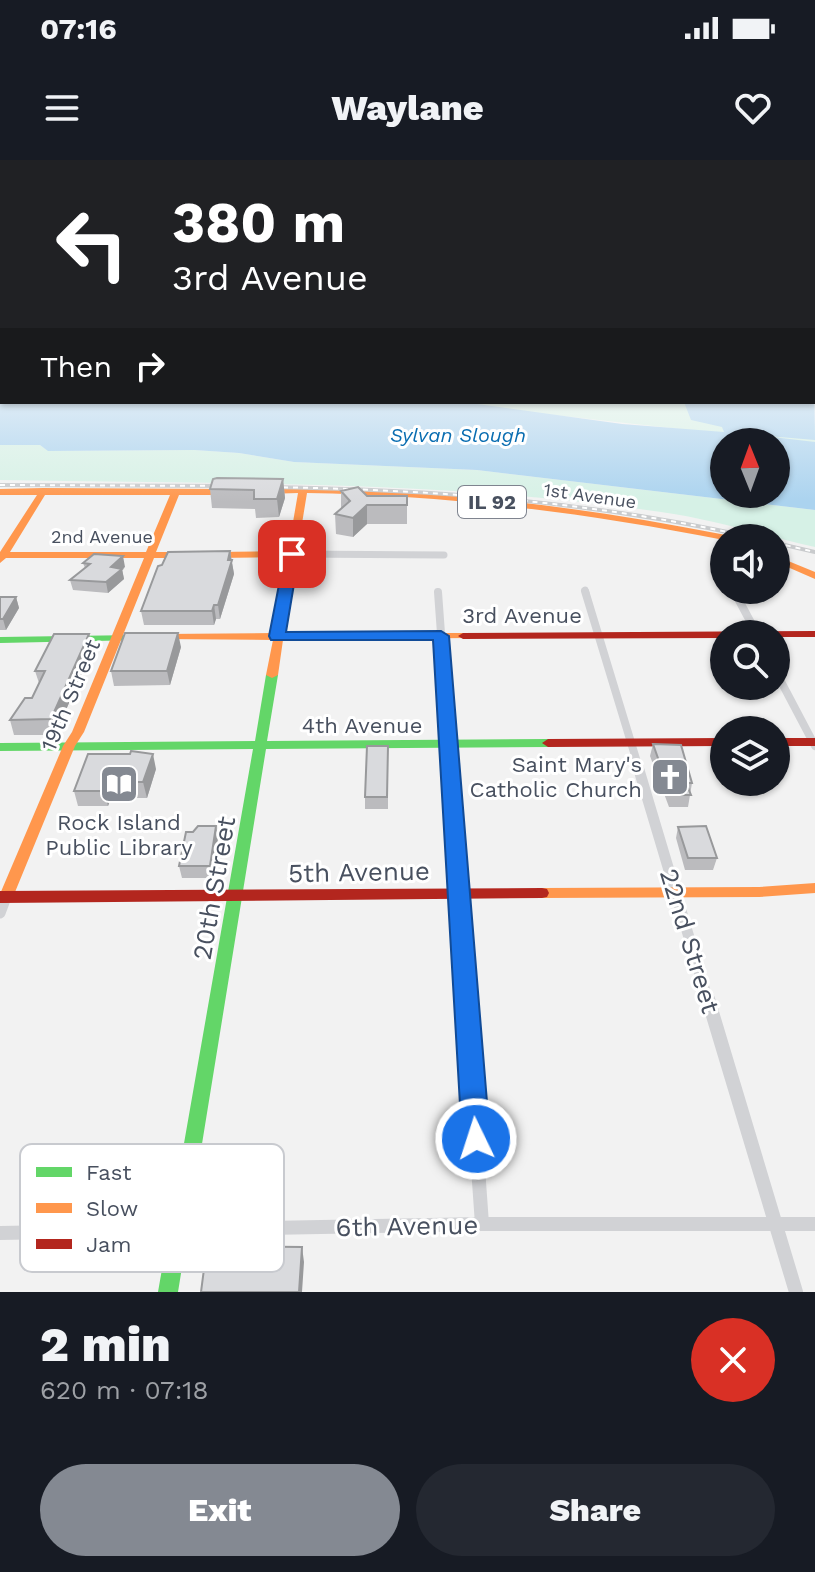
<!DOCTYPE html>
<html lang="en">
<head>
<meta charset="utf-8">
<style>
	:root { --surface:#171b24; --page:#242831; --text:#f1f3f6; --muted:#9ea1a6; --accent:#848992 }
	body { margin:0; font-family:"Work Sans",sans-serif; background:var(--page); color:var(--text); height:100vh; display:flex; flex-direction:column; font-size:30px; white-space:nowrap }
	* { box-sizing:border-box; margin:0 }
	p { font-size:26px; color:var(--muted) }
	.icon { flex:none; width:44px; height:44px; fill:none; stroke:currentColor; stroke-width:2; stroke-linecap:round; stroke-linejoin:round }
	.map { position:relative; height:1132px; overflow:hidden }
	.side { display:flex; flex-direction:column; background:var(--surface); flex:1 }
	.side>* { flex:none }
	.banner { position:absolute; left:0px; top:0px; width:816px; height:244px; box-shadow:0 2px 6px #0004; background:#202124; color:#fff; overflow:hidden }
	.needle { width:52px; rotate:359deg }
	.buttons { position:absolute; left:710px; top:268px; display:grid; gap:16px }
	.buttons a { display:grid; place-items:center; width:80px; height:80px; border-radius:50%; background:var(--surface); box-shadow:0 2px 6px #0004; font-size:40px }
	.pin { position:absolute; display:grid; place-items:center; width:68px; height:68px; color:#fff; margin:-34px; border-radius:16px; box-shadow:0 4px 12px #0006 }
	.me { position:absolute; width:88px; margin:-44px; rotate:356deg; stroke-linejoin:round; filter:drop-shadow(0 0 6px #0008) }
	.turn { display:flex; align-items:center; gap:28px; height:168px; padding:0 40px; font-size:36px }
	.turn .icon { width:104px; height:104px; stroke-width:2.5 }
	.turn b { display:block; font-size:56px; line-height:68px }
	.then { display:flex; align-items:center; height:76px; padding:0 40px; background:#0003; gap:16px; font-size:30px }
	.round { display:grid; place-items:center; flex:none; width:84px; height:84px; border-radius:42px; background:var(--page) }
	.headline { display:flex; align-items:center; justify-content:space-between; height:136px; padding:0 40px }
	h1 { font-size:48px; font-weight:800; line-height:60px }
	.cta { display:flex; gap:16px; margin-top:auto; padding:16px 40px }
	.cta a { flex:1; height:92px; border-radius:48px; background:var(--accent); color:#fff; font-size:32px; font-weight:800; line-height:92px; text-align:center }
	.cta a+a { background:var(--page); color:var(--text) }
	.status { display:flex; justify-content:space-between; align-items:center; height:56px; padding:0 40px; background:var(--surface); direction:ltr }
	.status svg { height:22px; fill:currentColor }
	header { display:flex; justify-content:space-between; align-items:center; height:104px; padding:0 40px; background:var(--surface); font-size:36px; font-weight:800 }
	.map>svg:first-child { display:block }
	.green { fill:#d6f1e6 }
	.water { fill:#abd3ef; fill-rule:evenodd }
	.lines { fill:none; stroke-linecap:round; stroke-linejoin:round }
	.street-far3 { stroke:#d1d2d5; stroke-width:7 }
	.street-far2 { stroke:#d1d2d5; stroke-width:8 }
	.street-far1 { stroke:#d1d2d5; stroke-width:11 }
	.street { stroke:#d1d2d5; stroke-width:14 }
	.fast { fill:#63d668; fill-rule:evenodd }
	.slow { fill:#ff974d; fill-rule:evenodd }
	.jam { fill:#b3261e; fill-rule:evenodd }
	.rail-casing { stroke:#c9cbcd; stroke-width:4 }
	.rail { stroke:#fff; stroke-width:2; stroke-dasharray:5; stroke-linecap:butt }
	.wall { fill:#bbbbbe }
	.shaded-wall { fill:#98999b }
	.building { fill:#d9dadd; stroke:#98999b; stroke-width:2 }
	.route { fill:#1a73e8; stroke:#114b97; stroke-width:2 }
	.labels { text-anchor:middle; stroke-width:6; stroke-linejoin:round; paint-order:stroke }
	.far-street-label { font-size:18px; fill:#48505f; stroke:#fff }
	.far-water-label { font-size:20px; font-style:italic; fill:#096db1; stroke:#fff }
	.shield { fill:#fff; stroke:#7f848f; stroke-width:2 }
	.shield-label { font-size:20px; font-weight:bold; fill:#48505f }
	.street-label { font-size:22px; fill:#48505f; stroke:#fff }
	.poi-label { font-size:22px; fill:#48505f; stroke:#fff; text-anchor:end }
	.near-street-label { font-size:26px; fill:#48505f; stroke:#fff }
	.key { fill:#fff; stroke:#c8cacf; stroke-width:2 }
	.key-label { font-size:22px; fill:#48505f }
</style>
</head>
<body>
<div class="status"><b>07:16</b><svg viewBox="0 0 49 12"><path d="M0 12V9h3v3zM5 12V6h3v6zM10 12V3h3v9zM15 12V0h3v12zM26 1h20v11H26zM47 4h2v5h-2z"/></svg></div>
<header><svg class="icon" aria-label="menu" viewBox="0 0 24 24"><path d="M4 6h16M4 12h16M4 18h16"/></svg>Waylane<svg class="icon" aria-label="heart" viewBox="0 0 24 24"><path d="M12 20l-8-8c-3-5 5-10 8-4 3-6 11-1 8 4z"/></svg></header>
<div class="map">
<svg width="815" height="1132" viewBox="0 0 815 1132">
	<rect width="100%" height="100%" fill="#f2f2f2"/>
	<path class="green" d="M437 242H708L815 264V284Z
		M0 285H40L49 291 194 290 239 293 294 302 477 310 815 350V387C764 376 713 359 661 352 442 320 221 324 0 320Z"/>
	<path class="water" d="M0 183 2 242H463L622 264 724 272 722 267 691 260 684 242H814V204L815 280 755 275 815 282V350L477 310 294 302 239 293 194 290 48 291 40 285H0ZM724 282H776V334H724Z"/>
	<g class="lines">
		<path class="street-far3" d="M292 394 444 395
			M585 430 586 433"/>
		<path class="street-far2" d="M585 431 640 612
			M734 431 757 474
			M438 432 451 612
			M776 512 815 586"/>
		<path class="street-far1" d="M450 610 466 841
			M639 610 708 841
			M0 753 6 737"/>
		<path class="street" d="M466 839 482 1064
			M708 839 796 1132
			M0 1073 482 1064H815"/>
		<path class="fast" d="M814 192H815V196H814Z
			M137 475 142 478 141 480 0 483V477Z
			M272 512 278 515 267 581 548 579 554 583 548 587 266 589 178 1132H158L253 589 0 591V583L255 581 266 515Z"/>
		<path class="slow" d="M303 327C362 332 421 332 479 338 562 346 644 359 726 375L731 378H724V380C587 353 447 335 307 333L284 473H463L468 476 467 478 283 480 278 515 272 518 266 515 273 480 159 479 158 477 159 475 163 474 274 473 287 397 215 398 210 395 215 392 288 391 298 333 266 334 262 331 266 328Z
			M43 328 229 329 233 332 229 335H179L156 392H180L185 395 180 398H154L84 572 75 586 13 737 11 741 6 743 1 741 0 734 63 586 72 572 144 398H6L0 403V392L37 335H0V329ZM45 335H170L146 392H10Z
			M776 396 815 412V419L776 402Z
			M815 723V733L759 737 542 738 537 737 535 733 537 729 542 728 759 727Z"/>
		<path class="jam" d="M815 471V477H776V474H724V478L463 479 458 476 463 473Z
			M724 578V586L548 587 542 583 548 579Z
			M776 578H815V586H776Z
			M542 728 547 729 549 733 547 737 542 738 0 743V731Z"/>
		<defs>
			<path id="rail" d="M0 325 235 326
				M263 327C429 329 592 341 755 378
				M776 383 815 392"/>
		</defs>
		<use href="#rail" class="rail-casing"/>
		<use href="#rail" class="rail"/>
	</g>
	<path class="wall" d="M283 319 285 338 279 357 256 358 255 349 212 348 210 329Z
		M341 331 367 336H407V364H367L353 377 336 374 335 354 341 349Z
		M230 391 234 414 220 459H216L214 465H144L141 451 162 405Z
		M83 403 125 407 122 409 124 419 108 433 73 430 70 420 85 408Z
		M0 437H16L19 448 6 470H0Z
		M181 487 170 525 114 526 111 511Z
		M93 488 55 575H14L10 560 32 538 39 523 35 511Z
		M653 584 692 623 688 647H669L650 596Z
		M388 586V649H365V637Z
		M156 609 147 638H111L108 646H78L74 631Z
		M216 666 218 678 212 718H182L179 706 193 672Z
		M678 667 717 698 713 710H685L676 678Z"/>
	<path class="shaded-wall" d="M283 319 285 338 279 357 277 339Z
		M367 345V364L353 377V358Z
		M230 391 234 414 220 459 218 445Z
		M123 396 125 407 122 409 124 419 108 433 106 422 111 407Z
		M16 437 19 448 6 470 3 459Z
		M214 445 216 459 214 465 212 451Z
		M178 473 181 487 170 525 167 511Z
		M89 474 93 488 55 575 51 559Z
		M153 594 156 609 147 638 143 622Z
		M107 622 111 638 108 646 104 631Z
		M216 666 218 678 212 718 210 706Z
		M302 1087 304 1102 302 1132H299Z"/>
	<path class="building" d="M217 318 283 319 277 339H254V330L210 329 213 319Z
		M358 327 367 336H407V345H367L353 358 335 354 350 341 341 331Z
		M230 391 228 400H232L218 445H214L212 451H141L158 406 162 405 168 392Z
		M94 394 123 396 111 407 122 409 106 422 70 420 90 404 83 403Z
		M0 437H16L3 459H0Z
		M125 473H178L167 511H111Z
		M54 474H89L51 559 10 560 25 538H32L45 511H35Z
		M653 584 681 585 692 623H686L691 635H671Z
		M367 586H388L387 637H365Z
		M131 591 153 594 143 622H107L104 631H74L88 594H130Z
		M198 666H216L210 706H179L186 672H193Z
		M706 666 717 698H688L678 667Z
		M207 1086 302 1087 299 1132H201Z"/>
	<linearGradient id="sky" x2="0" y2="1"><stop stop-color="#8fc0eb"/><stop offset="0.54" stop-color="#f9f9f9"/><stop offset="1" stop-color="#f9f9f9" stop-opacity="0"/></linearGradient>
	<rect width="815" height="342" fill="url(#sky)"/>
	<path class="route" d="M292 390 299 394 286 472 441 471 449 476 490 979 486 989 476 993 466 989 462 979 433 480H271L269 476 285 394Z"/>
	<defs>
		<symbol id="church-square" viewBox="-11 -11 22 22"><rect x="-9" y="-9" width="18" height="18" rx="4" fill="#848992" stroke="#fff"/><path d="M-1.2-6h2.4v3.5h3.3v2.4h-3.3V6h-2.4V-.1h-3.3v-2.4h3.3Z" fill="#fff"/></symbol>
		<symbol id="library-square" viewBox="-11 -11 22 22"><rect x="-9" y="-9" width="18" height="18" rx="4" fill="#848992" stroke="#fff"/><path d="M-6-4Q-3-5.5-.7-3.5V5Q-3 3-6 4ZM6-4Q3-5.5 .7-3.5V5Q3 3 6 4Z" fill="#fff"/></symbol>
	</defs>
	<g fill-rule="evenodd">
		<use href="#church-square" x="648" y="595" width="44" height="44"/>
		<use href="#library-square" x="97" y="602" width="44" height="44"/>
	</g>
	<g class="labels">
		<g class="far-street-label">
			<text transform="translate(590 336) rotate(8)" y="6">1st Avenue</text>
			<text x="102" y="383">2nd Avenue</text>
		</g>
		<g class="far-water-label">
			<text x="458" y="282">Sylvan Slough</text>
		</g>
		<rect class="shield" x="458" y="326" width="68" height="32" rx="6"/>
		<g class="shield-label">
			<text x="492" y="349">IL 92</text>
		</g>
		<g class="street-label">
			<text x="522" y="463">3rd Avenue</text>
			<text transform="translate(70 535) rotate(-67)" y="8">19th Street</text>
			<text x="362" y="573">4th Avenue</text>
		</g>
		<g class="poi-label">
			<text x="642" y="612">Saint Mary's<tspan x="642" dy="25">Catholic Church</tspan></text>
			<text x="119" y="670" text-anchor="middle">Rock Island<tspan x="119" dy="25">Public Library</tspan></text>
		</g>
		<g class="near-street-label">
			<text transform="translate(359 712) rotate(-1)" y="9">5th Avenue</text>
			<text transform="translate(214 728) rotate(-80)" y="9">20th Street</text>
			<text transform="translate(690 781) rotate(73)" y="9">22nd Street</text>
			<text transform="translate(407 1066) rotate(-1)" y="9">6th Avenue</text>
		</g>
	</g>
	<rect x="20" y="984" width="264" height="128" rx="12" class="key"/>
	<rect x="36" y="1007" width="36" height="10" fill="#63d668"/>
	<rect x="36" y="1043" width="36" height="10" fill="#ff974d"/>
	<rect x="36" y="1079" width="36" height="10" fill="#b3261e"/>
	<g class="key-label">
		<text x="86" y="1020">Fast</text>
		<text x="86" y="1056">Slow</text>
		<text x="86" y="1092">Jam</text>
	</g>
</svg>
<div class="buttons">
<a><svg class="needle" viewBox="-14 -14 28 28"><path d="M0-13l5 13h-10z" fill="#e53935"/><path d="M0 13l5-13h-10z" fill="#9ea1a6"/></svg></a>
<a><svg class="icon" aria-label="sound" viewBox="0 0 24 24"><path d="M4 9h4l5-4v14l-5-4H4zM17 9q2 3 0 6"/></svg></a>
<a><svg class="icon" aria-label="search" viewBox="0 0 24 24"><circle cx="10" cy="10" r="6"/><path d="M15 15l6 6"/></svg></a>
<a><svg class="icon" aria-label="layers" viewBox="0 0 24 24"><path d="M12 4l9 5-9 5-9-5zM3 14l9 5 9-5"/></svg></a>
</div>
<div class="pin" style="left:292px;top:394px;background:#d93025"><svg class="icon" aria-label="arrive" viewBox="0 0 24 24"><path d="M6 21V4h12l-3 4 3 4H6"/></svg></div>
<svg class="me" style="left:476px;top:979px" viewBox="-20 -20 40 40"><circle r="17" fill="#1a73e8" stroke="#fff" stroke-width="3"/><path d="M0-11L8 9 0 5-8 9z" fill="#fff"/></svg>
<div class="banner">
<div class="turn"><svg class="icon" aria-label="left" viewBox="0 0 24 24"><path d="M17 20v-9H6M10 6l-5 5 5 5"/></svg><div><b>380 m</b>3rd Avenue</div></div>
<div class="then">Then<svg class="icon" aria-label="right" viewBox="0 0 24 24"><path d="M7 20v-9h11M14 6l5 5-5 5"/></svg></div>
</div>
</div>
<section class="side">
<div class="headline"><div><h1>2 min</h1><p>620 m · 07:18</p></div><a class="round" style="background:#d93025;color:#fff"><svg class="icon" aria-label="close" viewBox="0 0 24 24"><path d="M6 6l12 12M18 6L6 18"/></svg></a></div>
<div class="cta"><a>Exit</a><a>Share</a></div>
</section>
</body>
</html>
